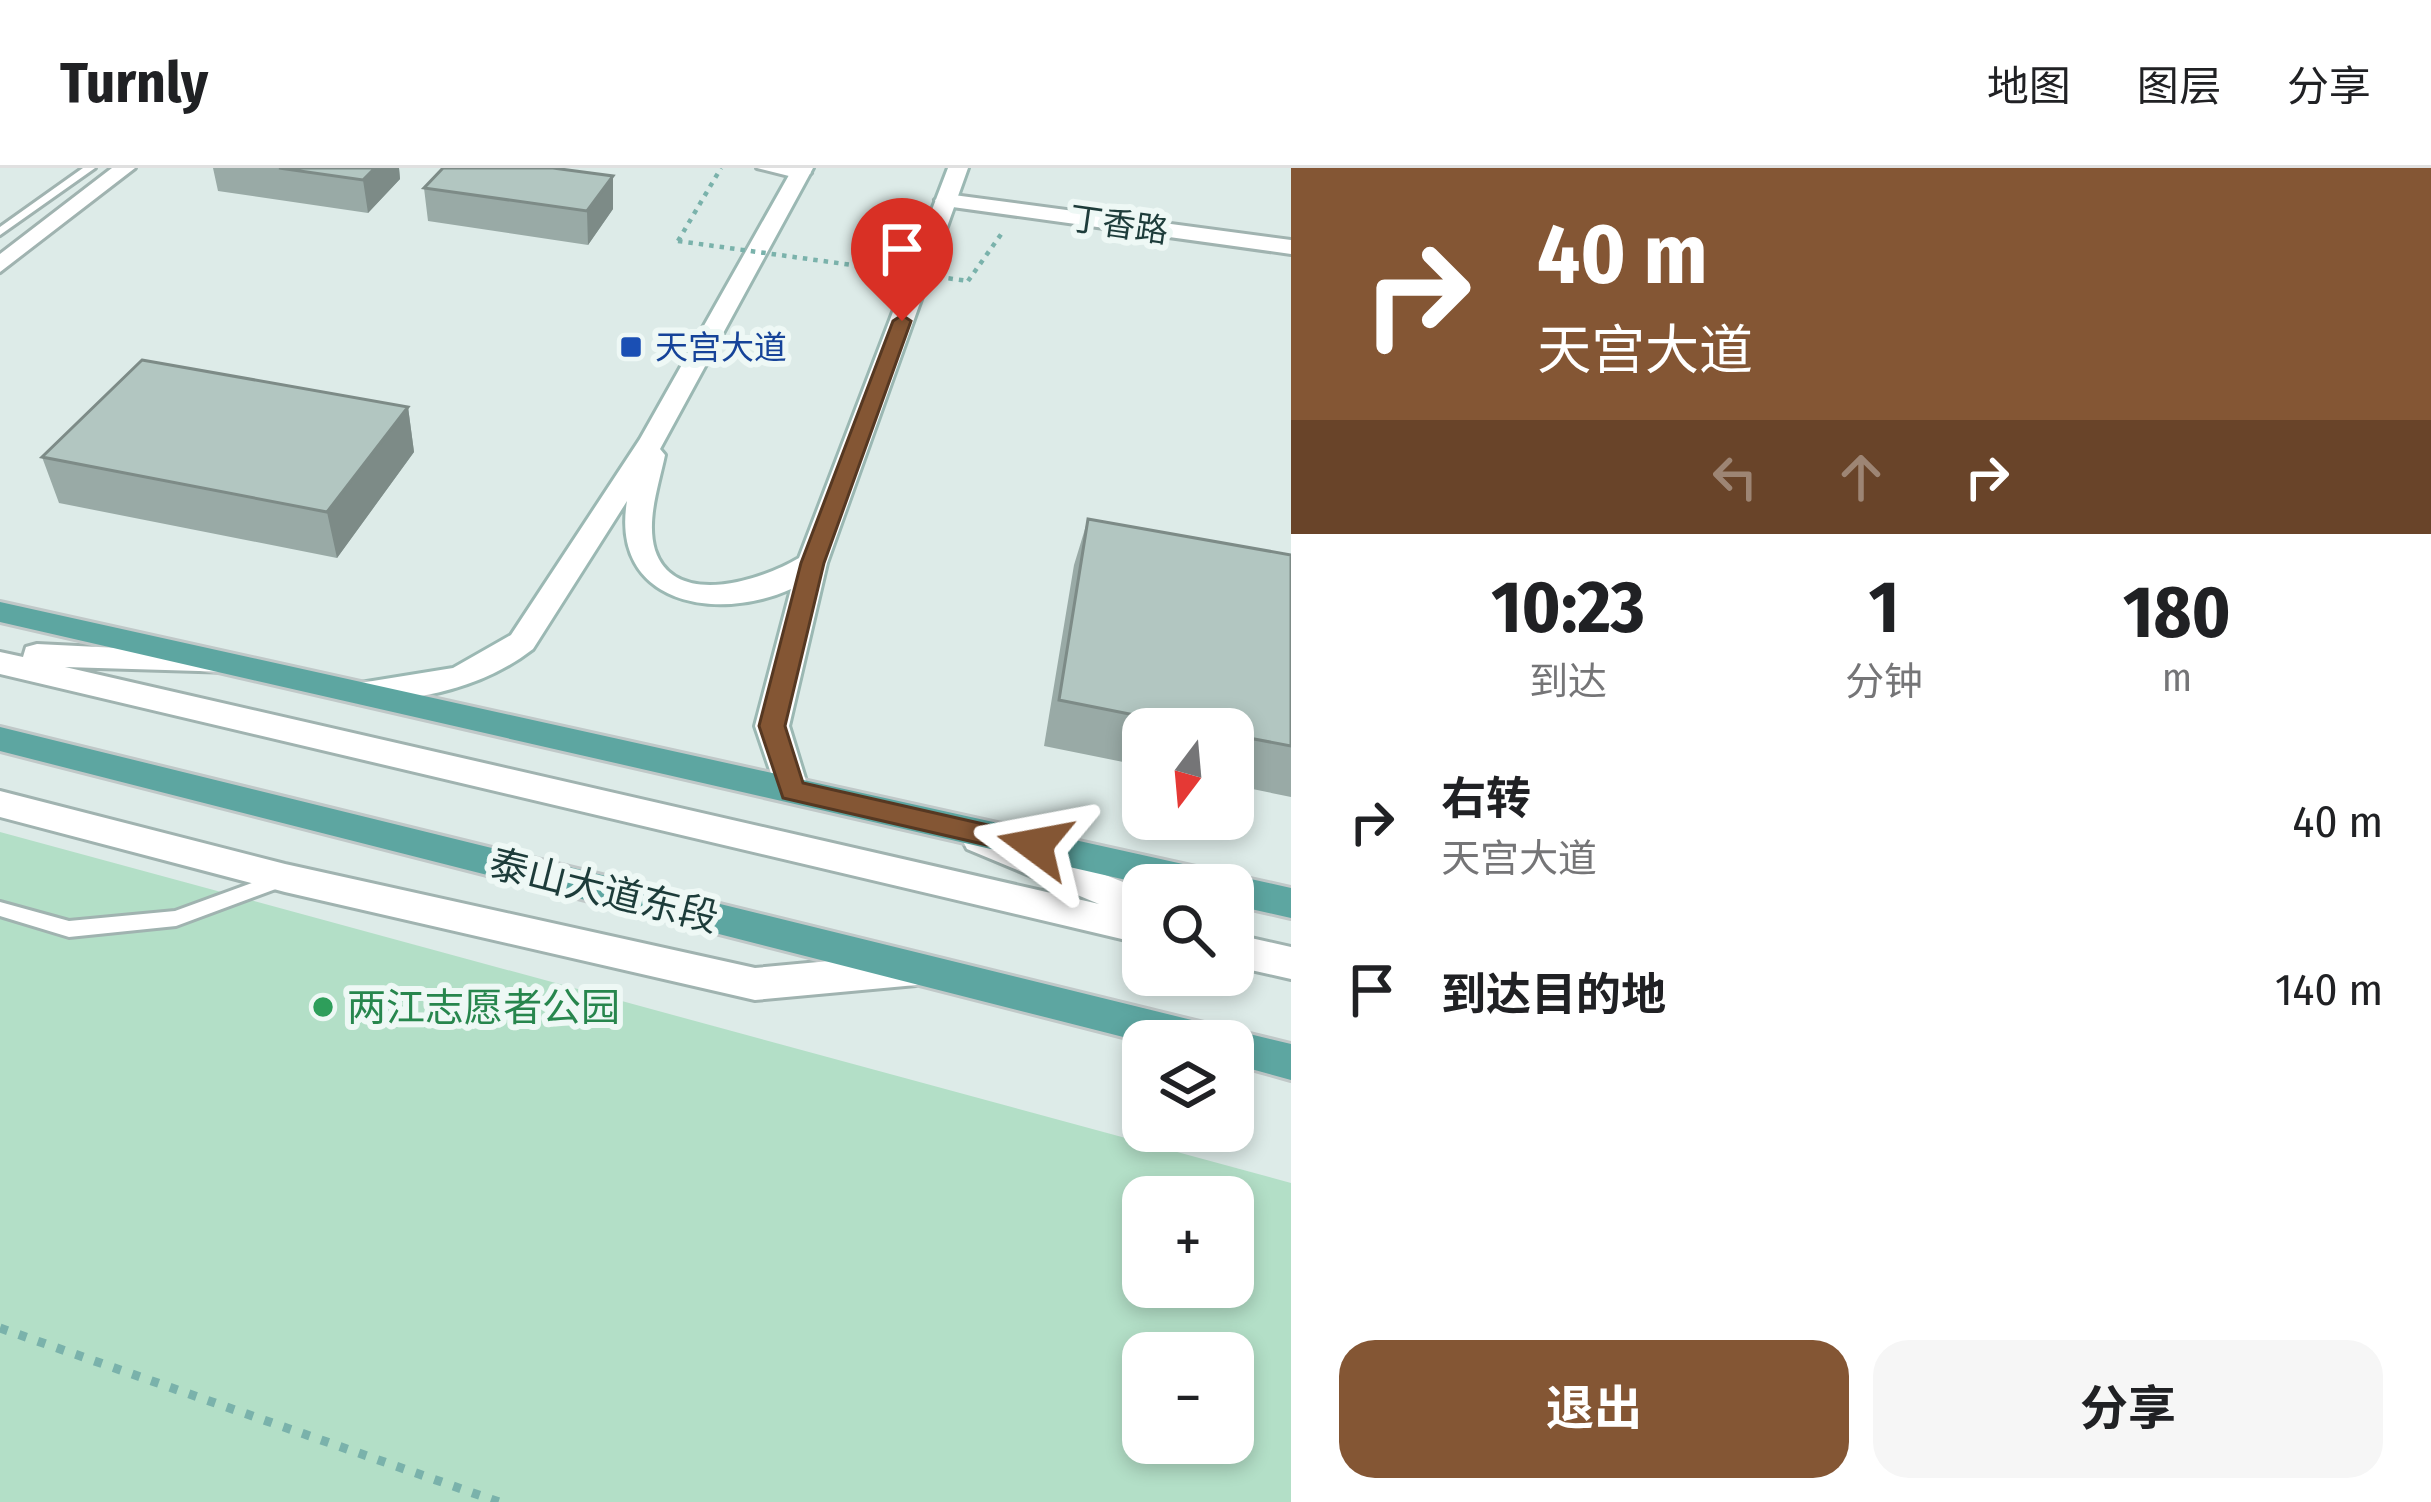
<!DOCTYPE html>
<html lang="zh">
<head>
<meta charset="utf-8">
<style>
	:root { --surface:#fff; --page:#f6f6f6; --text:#202124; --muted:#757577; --line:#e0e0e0; --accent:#845634 }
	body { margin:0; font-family:"Fira Sans Condensed","Noto Sans SC",sans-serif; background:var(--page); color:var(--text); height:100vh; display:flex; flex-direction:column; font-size:45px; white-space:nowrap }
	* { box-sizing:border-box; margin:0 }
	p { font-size:39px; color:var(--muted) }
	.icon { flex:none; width:66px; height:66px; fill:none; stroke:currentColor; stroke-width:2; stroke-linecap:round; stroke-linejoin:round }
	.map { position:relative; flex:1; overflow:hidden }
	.side { display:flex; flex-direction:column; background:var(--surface); width:1140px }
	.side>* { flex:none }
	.guide { background:#845634; color:#fff; overflow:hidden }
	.needle { width:78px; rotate:196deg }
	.buttons { position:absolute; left:1122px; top:540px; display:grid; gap:24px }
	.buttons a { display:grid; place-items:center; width:132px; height:132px; border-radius:24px; background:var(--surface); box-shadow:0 6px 18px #0003; font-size:60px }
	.pin { position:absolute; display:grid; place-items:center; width:102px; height:102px; color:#fff; margin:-123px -51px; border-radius:50% 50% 50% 0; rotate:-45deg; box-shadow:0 0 12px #0007 }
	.pin .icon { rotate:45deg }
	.me { position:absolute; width:132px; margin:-66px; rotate:283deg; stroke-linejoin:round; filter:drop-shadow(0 0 9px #0008) }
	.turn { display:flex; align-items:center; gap:42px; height:252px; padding:0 48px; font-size:54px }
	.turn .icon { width:156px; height:156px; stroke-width:2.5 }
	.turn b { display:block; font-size:84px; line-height:102px }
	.lanes { display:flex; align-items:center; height:114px; padding:0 48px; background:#0003; justify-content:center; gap:60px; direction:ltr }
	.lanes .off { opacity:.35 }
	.eta { display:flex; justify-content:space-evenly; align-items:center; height:204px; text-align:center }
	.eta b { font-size:72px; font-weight:700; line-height:84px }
	.action { display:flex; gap:24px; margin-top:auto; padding:24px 48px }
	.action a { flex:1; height:138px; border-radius:36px; background:var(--accent); color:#fff; font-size:48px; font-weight:700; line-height:138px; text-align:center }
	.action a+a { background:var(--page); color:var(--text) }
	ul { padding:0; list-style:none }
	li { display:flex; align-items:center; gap:36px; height:168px; padding:0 48px }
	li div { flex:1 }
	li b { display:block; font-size:45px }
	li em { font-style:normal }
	header { display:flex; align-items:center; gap:72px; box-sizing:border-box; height:168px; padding:0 60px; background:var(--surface); border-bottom:3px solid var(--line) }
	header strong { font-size:57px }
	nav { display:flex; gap:66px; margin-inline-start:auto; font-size:42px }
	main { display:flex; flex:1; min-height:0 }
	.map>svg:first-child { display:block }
	.green { fill:#b3dfc7; fill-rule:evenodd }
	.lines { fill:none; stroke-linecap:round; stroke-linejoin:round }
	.service-casing { stroke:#a0b3b0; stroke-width:6 }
	.tertiary-casing { stroke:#a0b3b0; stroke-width:6 }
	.secondary-casing { stroke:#9bb8b3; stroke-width:6 }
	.primary-casing { stroke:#c0c8c8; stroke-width:6 }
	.path-far1 { stroke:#7ab2ab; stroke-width:4.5; stroke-dasharray:4.5 6; stroke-linecap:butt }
	.path { stroke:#7ab2ab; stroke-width:9; stroke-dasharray:8 12; stroke-linecap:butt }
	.service { fill:#fff; fill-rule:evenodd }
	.tertiary { fill:#fff; fill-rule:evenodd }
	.secondary { fill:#fff; fill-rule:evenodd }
	.primary { fill:#5da6a1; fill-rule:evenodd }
	.path-bridge { stroke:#7ab2ab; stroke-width:4.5; stroke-dasharray:4.5 6; stroke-linecap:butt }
	.wall { fill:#99aaa6 }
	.shaded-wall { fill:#7d8b87 }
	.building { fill:#b2c6c1; stroke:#7d8b87; stroke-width:3 }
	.route { fill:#845634; stroke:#563822; stroke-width:3 }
	.transit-dot { fill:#1a4fb4; stroke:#eef8f5; stroke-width:4.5 }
	.leisure-dot { fill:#2e9e5b; stroke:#eef8f5; stroke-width:4.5 }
	.labels { text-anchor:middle; stroke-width:12; stroke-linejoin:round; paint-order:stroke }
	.far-street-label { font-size:33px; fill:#1d3c3a; stroke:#eef8f5 }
	.far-transit-label { font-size:33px; fill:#164399; stroke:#eef8f5; text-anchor:start }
	.street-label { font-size:39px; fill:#1d3c3a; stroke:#eef8f5 }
	.leisure-label { font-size:39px; fill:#27864d; stroke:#eef8f5; text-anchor:start }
</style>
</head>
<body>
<header>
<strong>Turnly</strong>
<nav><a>地图</a><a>图层</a><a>分享</a></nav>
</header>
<main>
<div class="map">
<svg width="1291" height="1334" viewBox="0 0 1291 1334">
	<rect width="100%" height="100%" fill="#ddebe8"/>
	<path class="green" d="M0 664 1291 1015V1334H0ZM1143 1029H1233V1119H1143ZM1143 1185H1233V1275H1143Z"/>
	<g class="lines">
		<defs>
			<path id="service" d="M83 0H95L0 67V59Z
				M285 703 292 705 294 710 292 715 176 758 69 769 0 748V734L69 753 175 743Z"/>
			<path id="tertiary" d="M112 0H135L0 104V86Z
				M757 0H806L811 5 801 11Z
				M946 26 1291 72V86L938 37 935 32Z
				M37 476 221 485 237 496 232 504 65 499 1099 736 967 681 962 671 967 661 980 657 1143 722V776L0 506V484L23 489 26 479Z
				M0 623 285 696 755 800 916 785 930 790 936 801 930 812 916 817 755 832 285 724 0 649Z
				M1233 766 1291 779V811L1233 798Z"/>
			<path id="secondary" d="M793 0H813L660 281 665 287C659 316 646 352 655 382 675 442 764 411 799 390L948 0H968L827 395 789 558 809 623 804 632H780L755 558 791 421C715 455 610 435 627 333L533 481C481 521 424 530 360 536L348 533 344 525 348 517 453 500 511 467 640 271Z"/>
			<path id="primary" d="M0 434 1291 720V750L1233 737V717H1148L0 454Z
				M0 559 1208 856 1224 865 1233 862 1291 876V912L1233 896V873L1143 874 0 583Z"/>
		</defs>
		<use href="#service" class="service-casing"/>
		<use href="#tertiary" class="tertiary-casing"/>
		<use href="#secondary" class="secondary-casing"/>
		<use href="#primary" class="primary-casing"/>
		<path class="path-far1" d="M678 73 721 0
			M968 113 1002 65"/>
		<path class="path" d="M0 1160 499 1334"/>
		<use href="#service" class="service"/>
		<use href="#tertiary" class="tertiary"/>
		<use href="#secondary" class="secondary"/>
		<use href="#primary" class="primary"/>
		<path class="path-bridge" d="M678 73 968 113"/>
	</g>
	<path class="wall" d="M213 0H399L400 11 368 45 218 23Z
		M613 8V41L588 77 428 53 424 20Z
		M408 239 414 284 337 390 59 335 42 289Z
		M1088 351 1291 387V629L1233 617V561H1143V598L1044 578 1074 397Z"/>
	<path class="shaded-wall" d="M375 0H399L400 11 368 45 363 12Z
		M613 8V41L588 77 587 43Z
		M408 239 414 284 337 390 327 344Z"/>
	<path class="building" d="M279 0H375L363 12Z
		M443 0H553L613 8 587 43 424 20Z
		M142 192 408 239 327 344 42 289Z
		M1088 351 1291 387V578L1233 567V561H1205L1059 532Z"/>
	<path class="route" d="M902 147 911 153 824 395 785 558 803 615 1045 670 1049 677 1035 688 783 630 759 558 801 395 893 153Z"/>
	<rect class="transit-dot" x="619" y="167" width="24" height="24" rx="6"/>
	<circle class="leisure-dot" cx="323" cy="839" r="12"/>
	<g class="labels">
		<g class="far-street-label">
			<text transform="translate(1119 56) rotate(8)" y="12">丁香路</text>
		</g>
		<g class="far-transit-label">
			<text x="655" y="191">天宫大道</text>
		</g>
		<g class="street-label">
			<text transform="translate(604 722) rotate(14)" y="14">泰山大道东段</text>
		</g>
		<g class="leisure-label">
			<text x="347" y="853">两江志愿者公园</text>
		</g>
	</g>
</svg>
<div class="buttons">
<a><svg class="needle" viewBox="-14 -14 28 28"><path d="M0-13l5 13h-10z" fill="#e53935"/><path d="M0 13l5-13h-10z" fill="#757577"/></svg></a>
<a><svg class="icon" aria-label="search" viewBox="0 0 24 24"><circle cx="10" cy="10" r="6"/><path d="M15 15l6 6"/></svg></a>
<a><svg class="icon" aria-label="layers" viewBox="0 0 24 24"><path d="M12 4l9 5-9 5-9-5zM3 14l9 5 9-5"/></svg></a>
<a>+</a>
<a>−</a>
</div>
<div class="pin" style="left:902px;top:153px;background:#d93025"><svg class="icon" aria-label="arrive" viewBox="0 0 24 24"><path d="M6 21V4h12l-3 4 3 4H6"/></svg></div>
<svg class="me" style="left:1035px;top:677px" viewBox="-20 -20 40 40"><path d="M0-17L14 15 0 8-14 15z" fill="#845634" stroke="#fff" stroke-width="4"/></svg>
</div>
<section class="side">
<div class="guide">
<div class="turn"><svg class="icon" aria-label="right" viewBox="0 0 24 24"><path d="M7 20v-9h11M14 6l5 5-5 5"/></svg><div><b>40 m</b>天宫大道</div></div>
<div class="lanes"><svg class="icon off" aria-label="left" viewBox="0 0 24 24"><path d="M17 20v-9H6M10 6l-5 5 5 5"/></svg><svg class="icon off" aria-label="ahead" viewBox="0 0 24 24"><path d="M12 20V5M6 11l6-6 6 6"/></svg><svg class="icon" aria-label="right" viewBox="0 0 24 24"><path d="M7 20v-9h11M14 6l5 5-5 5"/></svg></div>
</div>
<div class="eta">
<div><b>10:23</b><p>到达</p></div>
<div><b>1</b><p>分钟</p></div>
<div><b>180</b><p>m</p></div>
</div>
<ul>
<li><svg class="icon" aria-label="right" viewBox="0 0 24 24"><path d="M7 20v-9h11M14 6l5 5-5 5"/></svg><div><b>右转</b><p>天宫大道</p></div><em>40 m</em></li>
<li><svg class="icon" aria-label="arrive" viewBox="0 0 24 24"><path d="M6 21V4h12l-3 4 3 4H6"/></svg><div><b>到达目的地</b></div><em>140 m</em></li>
</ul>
<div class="action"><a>退出</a><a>分享</a></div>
</section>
</main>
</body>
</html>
